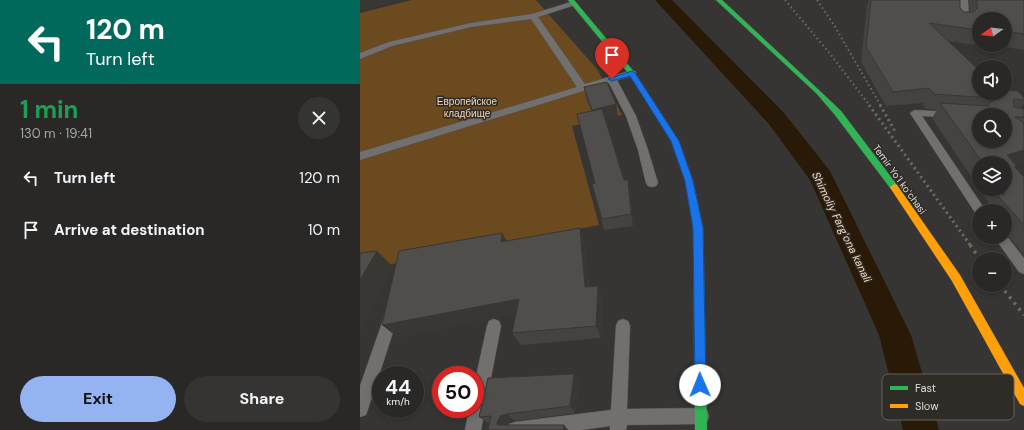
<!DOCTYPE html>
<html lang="en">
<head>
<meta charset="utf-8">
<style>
	:root { --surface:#292826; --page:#353432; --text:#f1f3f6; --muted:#a5a6a7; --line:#454443; --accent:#95b2f1 }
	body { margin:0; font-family:"DM Sans",sans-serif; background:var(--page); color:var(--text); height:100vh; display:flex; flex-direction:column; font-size:15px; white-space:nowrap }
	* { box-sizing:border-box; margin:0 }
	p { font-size:13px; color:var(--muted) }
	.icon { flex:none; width:22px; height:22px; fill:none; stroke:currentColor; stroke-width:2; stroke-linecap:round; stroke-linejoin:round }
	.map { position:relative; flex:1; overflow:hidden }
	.drawer { display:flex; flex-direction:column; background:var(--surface); width:360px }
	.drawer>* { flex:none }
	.hud { background:#00695c; color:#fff; overflow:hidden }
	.needle { width:26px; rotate:256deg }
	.fabs { position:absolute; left:612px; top:12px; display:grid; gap:8px }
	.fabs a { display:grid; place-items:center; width:40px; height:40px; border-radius:50%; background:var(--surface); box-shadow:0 2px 6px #0003,0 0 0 1px var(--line); font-size:20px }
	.speed { position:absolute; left:12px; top:366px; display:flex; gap:8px; font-size:20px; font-weight:700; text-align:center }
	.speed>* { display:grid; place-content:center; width:52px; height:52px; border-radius:50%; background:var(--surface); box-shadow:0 2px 6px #0003,0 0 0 1px var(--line); line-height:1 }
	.speed small { font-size:10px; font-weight:400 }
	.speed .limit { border:6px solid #d22; background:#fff; color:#111 }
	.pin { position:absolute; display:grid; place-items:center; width:34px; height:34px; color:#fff; margin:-41px -17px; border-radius:50% 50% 50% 0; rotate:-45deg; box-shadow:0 0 4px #0007 }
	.pin .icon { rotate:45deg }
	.me { position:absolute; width:44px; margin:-22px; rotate:359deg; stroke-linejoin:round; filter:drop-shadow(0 0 3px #0008) }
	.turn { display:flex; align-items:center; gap:14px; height:84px; padding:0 20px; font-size:18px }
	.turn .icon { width:52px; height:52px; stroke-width:2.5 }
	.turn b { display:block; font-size:28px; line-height:34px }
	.round { display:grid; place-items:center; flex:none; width:42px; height:42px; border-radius:21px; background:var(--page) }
	.headline { display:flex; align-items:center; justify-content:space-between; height:68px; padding:0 20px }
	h1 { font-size:24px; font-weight:700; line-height:30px; color:#1e9e55 }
	.primary-button { display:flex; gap:8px; margin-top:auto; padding:8px 20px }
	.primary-button a { flex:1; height:46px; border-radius:24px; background:var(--accent); color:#111; font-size:16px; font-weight:700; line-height:46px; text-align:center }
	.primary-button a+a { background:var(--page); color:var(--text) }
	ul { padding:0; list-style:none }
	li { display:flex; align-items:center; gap:12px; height:52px; padding:0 20px }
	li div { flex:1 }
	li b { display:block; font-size:15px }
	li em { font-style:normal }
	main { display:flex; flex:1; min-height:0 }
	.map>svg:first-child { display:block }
	.green { fill:#6a4a1e }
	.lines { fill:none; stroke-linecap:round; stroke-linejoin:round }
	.canal { fill:#281a06; fill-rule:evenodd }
	.lane-casing { stroke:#555351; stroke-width:1 }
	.street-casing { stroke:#555351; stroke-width:1 }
	.fast-casing { stroke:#555351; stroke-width:1 }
	.slow-casing { stroke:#555351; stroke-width:1 }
	.lane { fill:#72706e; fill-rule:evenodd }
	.street { fill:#72706e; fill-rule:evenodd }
	.fast { fill:#30b455; fill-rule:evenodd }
	.slow { fill:#ff9f0a; fill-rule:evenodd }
	.rail-far2 { stroke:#6e6c6a; stroke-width:2; stroke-dasharray:1.5 3; stroke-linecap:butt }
	.rail-far1 { stroke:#6e6c6a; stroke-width:3; stroke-dasharray:2 3.5; stroke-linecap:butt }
	.rail { stroke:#6e6c6a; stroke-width:3.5; stroke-dasharray:2.5 5; stroke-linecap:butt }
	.wall { fill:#454340 }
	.shaded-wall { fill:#383734 }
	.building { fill:#504e4b; stroke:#383734; fill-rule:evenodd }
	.route { fill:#1a73e8; stroke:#114b97 }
	.labels { text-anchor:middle; stroke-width:3; stroke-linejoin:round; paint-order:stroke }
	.park-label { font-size:10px; fill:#f5d8b5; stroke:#2f2b27 }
	.street-label { font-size:10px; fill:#dfdcd9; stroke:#2f2b27 }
	.water-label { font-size:11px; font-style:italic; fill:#fbdebb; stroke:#2f2b27 }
	.key { fill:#2f2b27; stroke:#64605c; stroke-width:1 }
	.key-label { font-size:11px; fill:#dfdcd9 }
</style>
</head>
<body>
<main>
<section class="drawer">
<div class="hud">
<div class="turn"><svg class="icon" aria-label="left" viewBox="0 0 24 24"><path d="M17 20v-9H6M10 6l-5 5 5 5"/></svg><div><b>120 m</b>Turn left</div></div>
</div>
<div class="headline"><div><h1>1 min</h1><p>130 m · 19:41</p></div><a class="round"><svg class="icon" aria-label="close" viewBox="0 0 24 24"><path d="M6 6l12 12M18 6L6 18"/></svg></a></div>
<ul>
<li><svg class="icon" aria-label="left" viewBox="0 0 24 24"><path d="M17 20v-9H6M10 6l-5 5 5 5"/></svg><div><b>Turn left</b></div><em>120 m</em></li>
<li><svg class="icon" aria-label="arrive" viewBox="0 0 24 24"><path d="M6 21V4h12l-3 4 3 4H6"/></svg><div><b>Arrive at destination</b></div><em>10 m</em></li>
</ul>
<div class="primary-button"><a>Exit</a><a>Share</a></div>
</section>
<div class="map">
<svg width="664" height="430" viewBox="0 0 664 430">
	<rect width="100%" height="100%" fill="#373533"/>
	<path class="green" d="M52 0H176L237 69 262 115 212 126 239 225 0 270V13Z"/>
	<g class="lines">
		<path class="canal" d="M295 0H312L424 113 470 171 551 335 579 430H543L519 335 450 180 408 123Z"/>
		<defs>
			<path id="lane" d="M211 2H214L218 4 178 17 225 84 269 71H275L276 73 275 75 257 80 276 116 288 150 298 183 296 186 292 187 288 186 286 183 278 150 266 116 249 83 0 160V152L217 87 171 19 111 27 32 46 0 59V53L29 42 111 23 172 14Z
				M555 110 622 114 623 115H619V119L562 116 626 211H619V215L616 214 550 113Z
				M645 234 664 258V274L659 272 634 237H645Z
				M31 310 36 312 38 317 8 409 6 415 0 417V386L24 317 26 312Z
				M134 319 139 321 141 326 121 430H105L109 409H115V381L127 326 129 321Z
				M263 319 268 321 270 326 267 409 341 408 347 410 349 416 347 422 341 424 267 425 266 430H250V426L221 430H147L149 424 155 422 251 410 256 326 258 321Z"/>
			<path id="street" d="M594 0H608L609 22 607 25 602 26 597 25 595 22Z"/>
			<path id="fast" d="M208 0H214L275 73 319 141 333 181 343 227 347 430H335L333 227 325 181 311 141 269 74Z
				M356 0H362L461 92 481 111 537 185 538 187 537 189H531L475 115 457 94Z"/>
			<path id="slow" d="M534 184 537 185 600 275 664 388V406L660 404 592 281 531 189 530 187Z"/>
		</defs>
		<use href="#lane" class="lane-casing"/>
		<use href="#street" class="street-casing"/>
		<use href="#fast" class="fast-casing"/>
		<use href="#slow" class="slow-casing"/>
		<use href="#lane" class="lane"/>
		<use href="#street" class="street"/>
		<use href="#fast" class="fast"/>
		<use href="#slow" class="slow"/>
		<path class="rail-far2" d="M425 0 471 55 510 106
			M457 0 474 25 521 106"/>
		<path class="rail-far1" d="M509 105 611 246
			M520 105 536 133"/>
		<path class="rail" d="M610 245 620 259
			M640 285 664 315"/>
	</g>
	<path class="wall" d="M509 0H600V8L604 12H610L609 0H664V50L635 45H645V19H619V42H617L616 45 588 41 619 93 664 98V104L661 108 664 109V162L656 164 655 168 664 177V255L645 233V211H627V209L630 205 620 189H645V163H619V188L572 118 577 110 566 109 562 103 526 106 501 62 507 5Z
		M224 87 258 117 245 119 264 180 270 191 273 226 244 230 232 184 235 183 231 111 226 99Z
		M220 228 224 242 229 287 238 286 242 299 241 338 161 345 152 333 156 313 37 337 142 233 147 242Z
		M214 374 219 382 215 413 155 421 149 423 148 425H204L208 430H128L129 423H128L119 417 128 378Z"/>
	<path class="shaded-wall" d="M0 0H45L0 11Z
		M256 104 258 117 234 122 232 110Z
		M664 150V162L645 167 647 155Z
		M268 180 270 191 273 226 271 214Z
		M220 228 224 242 230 300 225 287Z
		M142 233 150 247 141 242Z
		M17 251 34 268 0 332V280Z
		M238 286 242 299 241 338 236 326Z
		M159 299 167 311 37 337 22 325Z
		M214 374 219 382 215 413 210 406Z
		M147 414 155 421 149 423 146 430 138 425 137 423 140 416Z
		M204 425 208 430H203Z"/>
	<path class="building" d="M511 0H600V8L604 12H614L617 9V0H664V34L645 31V19H619V30L569 23 619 70V93H645V90L658 91 664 98V100L653 99 654 107 664 109V117H655L664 123V150L647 155 657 166H654L664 177V225L639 197 638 195 645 194 641 189H645V163H623L580 103 628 106 630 102 634 101 633 99 631 98 574 94 569 88 533 92 506 47ZM619 115H645V141H619Z
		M247 82 256 104 232 110 224 87Z
		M242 109 264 180H268L271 214 242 219 232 184 235 183 217 114Z
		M220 228 225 287 238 286 236 326 152 333 159 299 22 325 39 251 142 233 141 242Z
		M17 251 0 280V253Z
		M214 374 210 406 147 414 140 416 137 423 138 425H204L203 430H128L131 416 119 417 128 378Z"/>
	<path class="route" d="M272 71 275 73 319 141 333 181 343 228 346 385 345 389 340 391 336 389 335 385 333 228 325 181 311 141 270 76 252 81 248 79Z"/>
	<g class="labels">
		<g class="park-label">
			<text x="107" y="105">Европейское<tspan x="107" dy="12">кладбище</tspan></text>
		</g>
		<g class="street-label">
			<text transform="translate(540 179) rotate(54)" y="4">Temir Yoʻl koʻchasi</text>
		</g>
		<g class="water-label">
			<text transform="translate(482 227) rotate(64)" y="4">Shimoliy Fargʻona kanali</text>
		</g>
	</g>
	<rect x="522" y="374" width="132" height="46" rx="6" class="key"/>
	<rect x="530" y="386" width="18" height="4" fill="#30b455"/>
	<rect x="530" y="404" width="18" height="4" fill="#ff9f0a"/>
	<g class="key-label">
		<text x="555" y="392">Fast</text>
		<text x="555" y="410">Slow</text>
	</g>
</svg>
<div class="fabs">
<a><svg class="needle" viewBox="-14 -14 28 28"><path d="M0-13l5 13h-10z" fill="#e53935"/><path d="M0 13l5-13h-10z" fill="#a5a6a7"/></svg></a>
<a><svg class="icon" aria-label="sound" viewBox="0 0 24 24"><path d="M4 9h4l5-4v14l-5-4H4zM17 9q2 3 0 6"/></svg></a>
<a><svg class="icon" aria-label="search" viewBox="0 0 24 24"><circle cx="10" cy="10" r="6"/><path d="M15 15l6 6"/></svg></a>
<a><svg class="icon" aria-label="layers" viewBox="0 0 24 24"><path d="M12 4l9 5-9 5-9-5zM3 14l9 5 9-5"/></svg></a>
<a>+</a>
<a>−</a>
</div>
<div class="speed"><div>44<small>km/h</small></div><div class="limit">50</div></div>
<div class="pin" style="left:252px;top:79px;background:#d93025"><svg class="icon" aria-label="arrive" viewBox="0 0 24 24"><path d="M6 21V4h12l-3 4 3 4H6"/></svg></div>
<svg class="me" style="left:340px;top:385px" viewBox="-20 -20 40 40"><circle r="19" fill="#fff"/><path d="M0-13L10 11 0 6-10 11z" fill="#1a73e8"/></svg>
</div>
</main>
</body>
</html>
